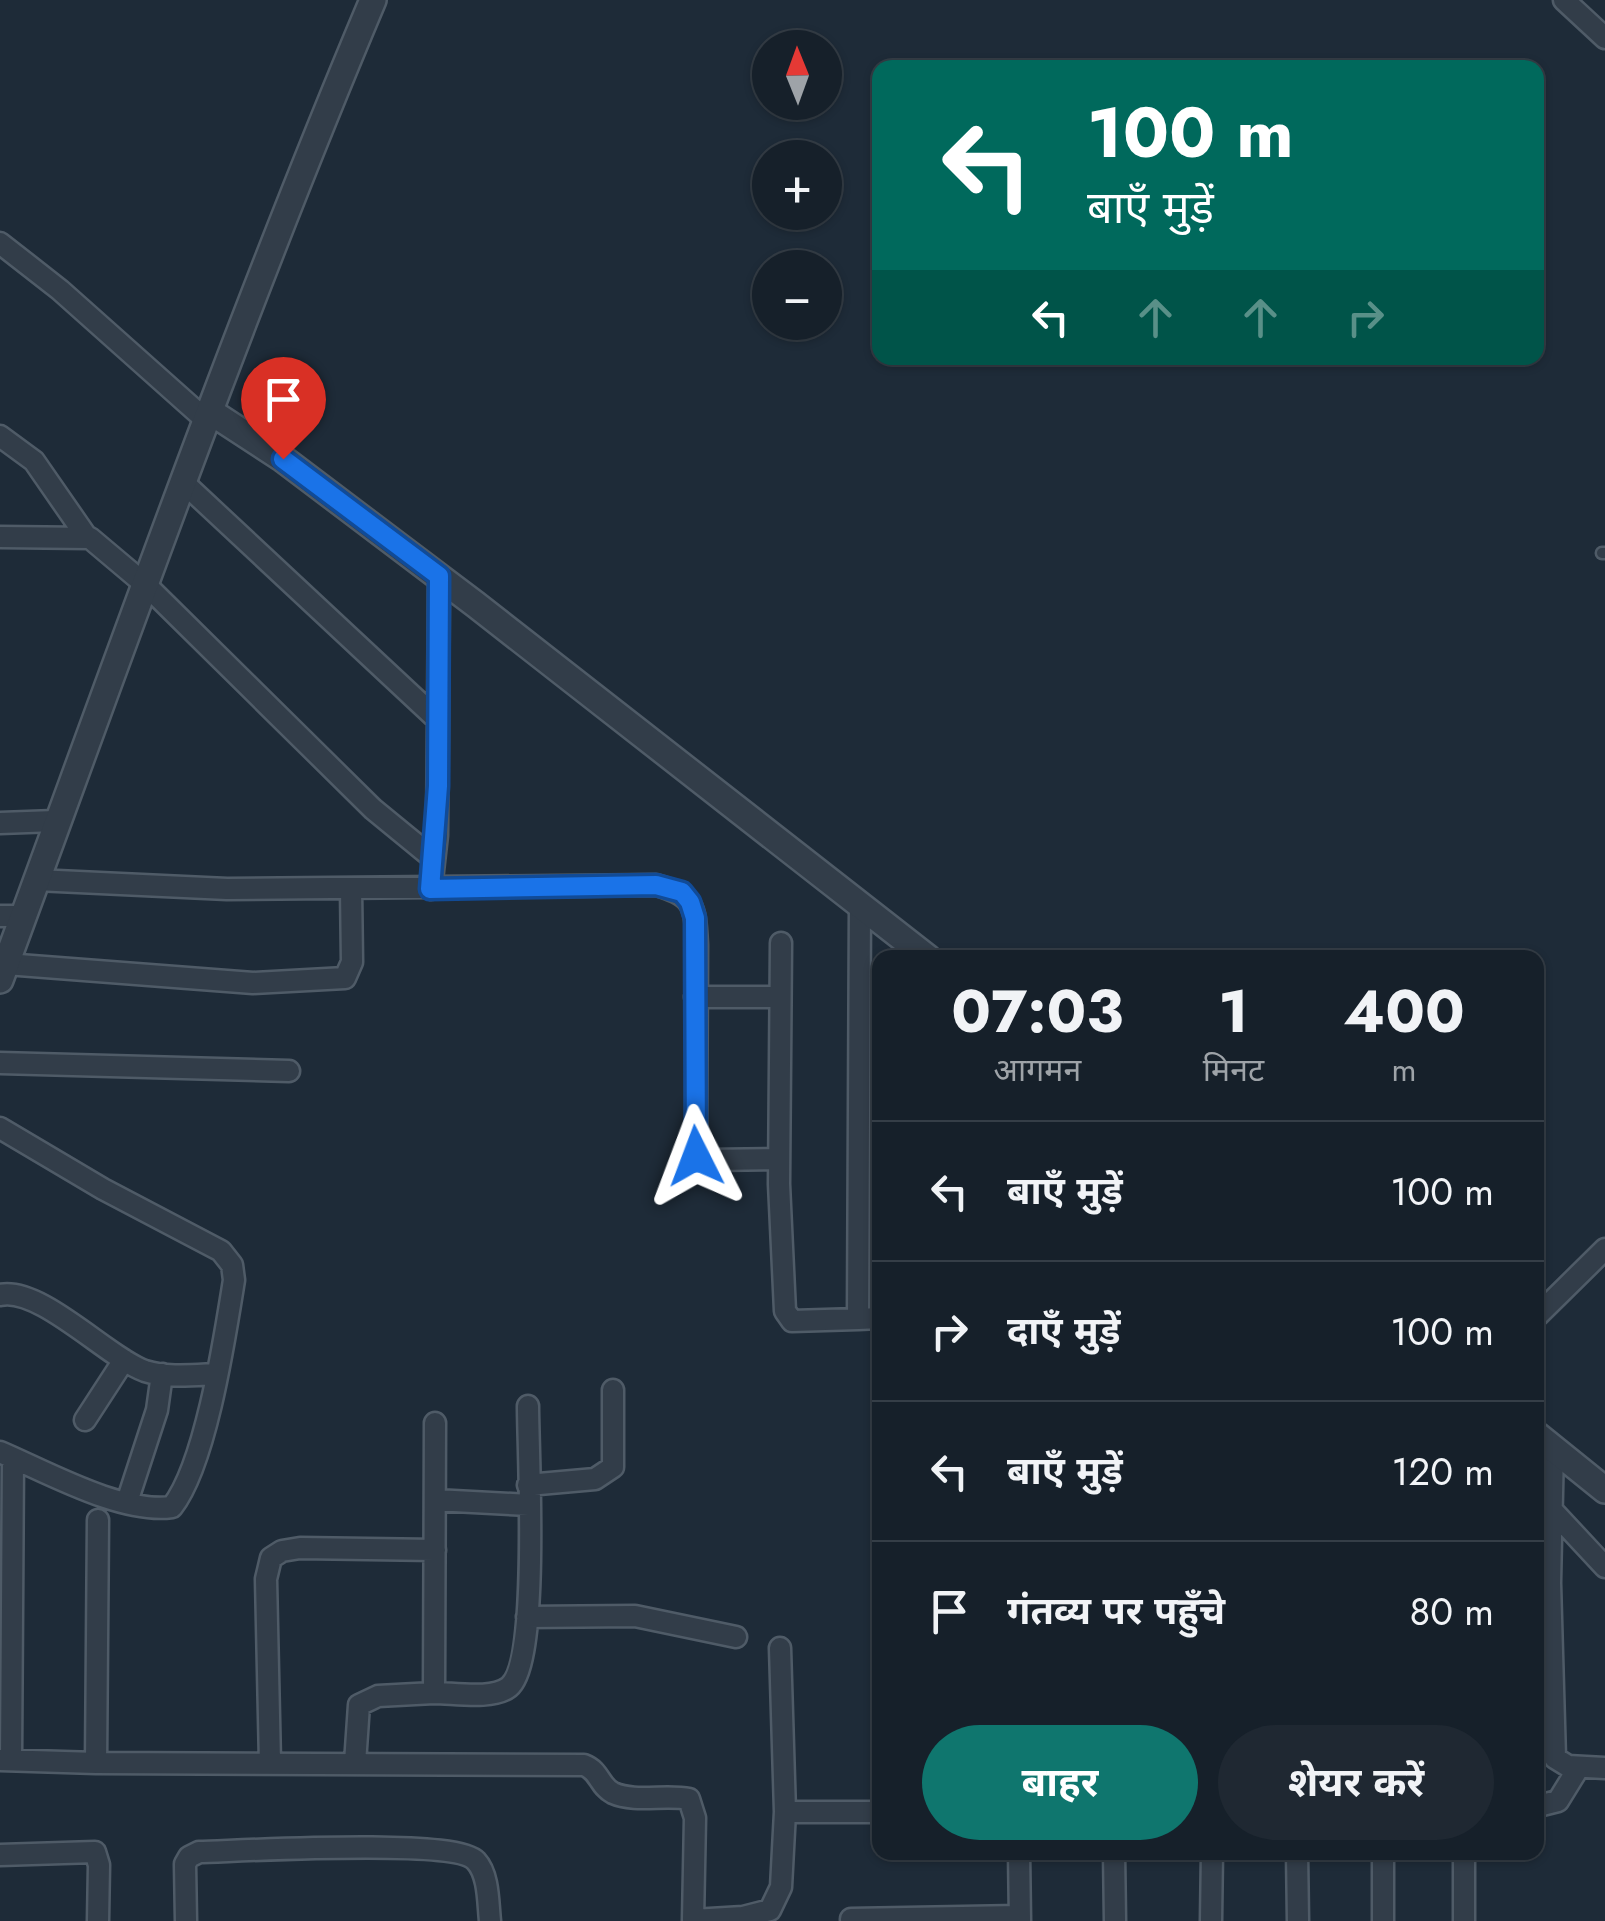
<!DOCTYPE html>
<html lang="hi">
<head>
<meta charset="utf-8">
<style>
	:root { --surface:#16202a; --page:#1f2832; --text:#f1f3f6; --muted:#9ea3a8; --line:#353e47; --accent:#0f766e }
	body { margin:0; font-family:Jost,"Noto Sans Devanagari",sans-serif; background:var(--page); color:var(--text); height:100vh; display:flex; flex-direction:column; font-size:38px; white-space:nowrap }
	* { box-sizing:border-box; margin:0 }
	p { font-size:32px; color:var(--muted) }
	.icon { flex:none; width:55px; height:55px; fill:none; stroke:currentColor; stroke-width:2; stroke-linecap:round; stroke-linejoin:round }
	.map { position:relative; flex:1; overflow:hidden }
	.panel { position:absolute; left:872px; top:950px; width:672px; height:910px; display:flex; flex-direction:column; background:var(--surface); border-radius:20px; box-shadow:0 2px 8px #0004,0 0 0 2px var(--line) }
	.panel>* { flex:none }
	.hud { position:absolute; left:872px; top:60px; width:672px; height:305px; border-radius:20px; box-shadow:0 2px 8px #0004,0 0 0 2px var(--line); background:#00695c; color:#fff; overflow:hidden }
	.needle { width:65px; rotate:359deg }
	.buttons { position:absolute; left:752px; top:30px; display:grid; gap:20px }
	.buttons a { display:grid; place-items:center; width:90px; height:90px; border-radius:50%; background:var(--surface); box-shadow:0 2px 8px #0004,0 0 0 2px var(--line); font-size:50px }
	.pin { position:absolute; display:grid; place-items:center; width:85px; height:85px; color:#fff; margin:-102px -42px; border-radius:50% 50% 50% 0; rotate:-45deg; box-shadow:0 0 10px #0007 }
	.pin .icon { rotate:45deg }
	.me { position:absolute; width:110px; margin:-55px; rotate:357deg; stroke-linejoin:round; filter:drop-shadow(0 0 8px #0008) }
	.turn { display:flex; align-items:center; gap:35px; height:210px; padding:0 50px; font-size:45px }
	.turn .icon { width:130px; height:130px; stroke-width:2.5 }
	.turn b { display:block; font-size:70px; line-height:85px }
	.lanes { display:flex; align-items:center; height:95px; padding:0 50px; background:#0003; justify-content:center; gap:50px; direction:ltr }
	.lanes .off { opacity:.35 }
	.eta { display:flex; justify-content:space-evenly; align-items:center; height:170px; text-align:center }
	.eta b { font-size:60px; font-weight:700; line-height:70px }
	.cta { display:flex; gap:20px; margin-top:auto; padding:20px 50px }
	.cta a { flex:1; height:115px; border-radius:60px; background:var(--accent); color:#fff; font-size:40px; font-weight:700; line-height:115px; text-align:center }
	.cta a+a { background:var(--page); color:var(--text) }
	ul { padding:0; list-style:none }
	li { display:flex; align-items:center; gap:30px; height:140px; padding:0 50px; border-top:2px solid var(--line) }
	li div { flex:1 }
	li b { display:block; font-size:38px }
	li em { font-style:normal }
	.map>svg:first-child { display:block }
	.lines { fill:none; stroke-linecap:round; stroke-linejoin:round }
	.service-casing { stroke:#4f5b67; stroke-width:15 }
	.minor-casing { stroke:#4f5b67; stroke-width:25 }
	.tertiary-casing { stroke:#4f5b67; stroke-width:30 }
	.service { stroke:#323d49; stroke-width:10 }
	.minor { stroke:#323d49; stroke-width:20 }
	.tertiary { stroke:#323d49; stroke-width:25 }
	.route-casing { stroke:#114b97; stroke-width:25 }
	.route { stroke:#1a73e8; stroke-width:18 }
</style>
</head>
<body>
<div class="map">
<svg width="1605" height="1921" viewBox="0 0 1605 1921">
	<rect width="100%" height="100%" fill="#1e2b38"/>
	<g class="lines">
		<defs>
			<path id="service" d="M1602 553H1605"/>
			<path id="minor" d="M1564 0 1605 38
				M0 243 60 290 207 421
				M0 436 34 461 86 536
				M184 483 438 720 437 835 431 889
				M0 537 90 538 147 586 373 809 434 859
				M438 720 439 576
				M0 823 55 821
				M36 880 227 889 656 885C695 896 695 906 697 945L696 1156 710 1160 779 1159
				M860 904 858 1319 880 1318
				M0 916H23
				M781 943 779 1184 785 1311 792 1321 858 1319
				M6 964 253 983 345 978 352 962 351 889
				M695 997H780
				M0 1063 289 1071
				M0 1128 103 1189 221 1251 232 1265 234 1280C225 1336 206 1464 172 1507 121 1514 47 1472 0 1452
				M0 1295C40 1286 108 1358 145 1371 167 1378 194 1375 217 1374
				M1538 1315 1605 1249
				M85 1420 124 1360
				M1553 1448 1550 1583 1555 1758 1568 1766 1605 1768
				M528 1485 595 1479 613 1467V1390
				M435 1500 529 1505
				M127 1502 157 1410 162 1374
				M1551 1509 1605 1567
				M98 1520 96 1763 584 1765C600 1771 599 1786 613 1793 635 1803 666 1794 689 1799L695 1818 693 1920 743 1917 770 1910 781 1887 785 1812
				M527 1617 635 1616 736 1637
				M780 1648 785 1812H880
				M434 1693C454 1693 493 1700 509 1687 540 1662 528 1453 528 1406
				M0 1760 96 1763
				M11 1760 13 1458
				M270 1763 266 1579 271 1558 282 1551 300 1548 435 1550
				M355 1763 359 1705 378 1696 434 1693 435 1423
				M1538 1806 1558 1801 1579 1767
				M1019 1852 1020 1921
				M1114 1852 1115 1921
				M1297 1852 1298 1921
				M0 1855 95 1852 99 1865 98 1921
				M851 1919 1020 1916
				M186 1921 185 1864 189 1857 199 1852C241 1851 455 1838 476 1861 489 1875 488 1903 490 1921
				M1211 1921 1212 1852
				M1383 1921V1852
				M1464 1921V1852"/>
			<path id="tertiary" d="M211 412 283 459 475 604 928 958
				M0 980C121 652 237 322 373 0
				M1538 1436 1605 1490"/>
		</defs>
		<use href="#service" class="service-casing"/>
		<use href="#minor" class="minor-casing"/>
		<use href="#tertiary" class="tertiary-casing"/>
		<use href="#service" class="service"/>
		<use href="#minor" class="minor"/>
		<use href="#tertiary" class="tertiary"/>
	</g>
	<g class="lines">
		<defs>
			<path id="route" d="M283 459 439 576 438 786 430 889 656 885 682 892 690 902 695 918 696 1156"/>
		</defs>
		<use href="#route" class="route-casing"/>
		<use href="#route" class="route"/>
	</g>
</svg>
<div class="buttons">
<a><svg class="needle" viewBox="-14 -14 28 28"><path d="M0-13l5 13h-10z" fill="#e53935"/><path d="M0 13l5-13h-10z" fill="#9ea3a8"/></svg></a>
<a>+</a>
<a>−</a>
</div>
<div class="pin" style="left:283px;top:459px;background:#d93025"><svg class="icon" aria-label="arrive" viewBox="0 0 24 24"><path d="M6 21V4h12l-3 4 3 4H6"/></svg></div>
<svg class="me" style="left:696px;top:1156px" viewBox="-20 -20 40 40"><path d="M0-17L14 15 0 8-14 15z" fill="#1a73e8" stroke="#fff" stroke-width="4"/></svg>
<div class="hud">
<div class="turn"><svg class="icon" aria-label="left" viewBox="0 0 24 24"><path d="M17 20v-9H6M10 6l-5 5 5 5"/></svg><div><b>100 m</b>बाएँ मुड़ें</div></div>
<div class="lanes"><svg class="icon" aria-label="left" viewBox="0 0 24 24"><path d="M17 20v-9H6M10 6l-5 5 5 5"/></svg><svg class="icon off" aria-label="ahead" viewBox="0 0 24 24"><path d="M12 20V5M6 11l6-6 6 6"/></svg><svg class="icon off" aria-label="ahead" viewBox="0 0 24 24"><path d="M12 20V5M6 11l6-6 6 6"/></svg><svg class="icon off" aria-label="right" viewBox="0 0 24 24"><path d="M7 20v-9h11M14 6l5 5-5 5"/></svg></div>
</div>
<section class="panel">
<div class="eta">
<div><b>07:03</b><p>आगमन</p></div>
<div><b>1</b><p>मिनट</p></div>
<div><b>400</b><p>m</p></div>
</div>
<ul>
<li><svg class="icon" aria-label="left" viewBox="0 0 24 24"><path d="M17 20v-9H6M10 6l-5 5 5 5"/></svg><div><b>बाएँ मुड़ें</b></div><em>100 m</em></li>
<li><svg class="icon" aria-label="right" viewBox="0 0 24 24"><path d="M7 20v-9h11M14 6l5 5-5 5"/></svg><div><b>दाएँ मुड़ें</b></div><em>100 m</em></li>
<li><svg class="icon" aria-label="left" viewBox="0 0 24 24"><path d="M17 20v-9H6M10 6l-5 5 5 5"/></svg><div><b>बाएँ मुड़ें</b></div><em>120 m</em></li>
<li><svg class="icon" aria-label="arrive" viewBox="0 0 24 24"><path d="M6 21V4h12l-3 4 3 4H6"/></svg><div><b>गंतव्य पर पहुँचे</b></div><em>80 m</em></li>
</ul>
<div class="cta"><a>बाहर</a><a>शेयर करें</a></div>
</section>
</div>
</body>
</html>
